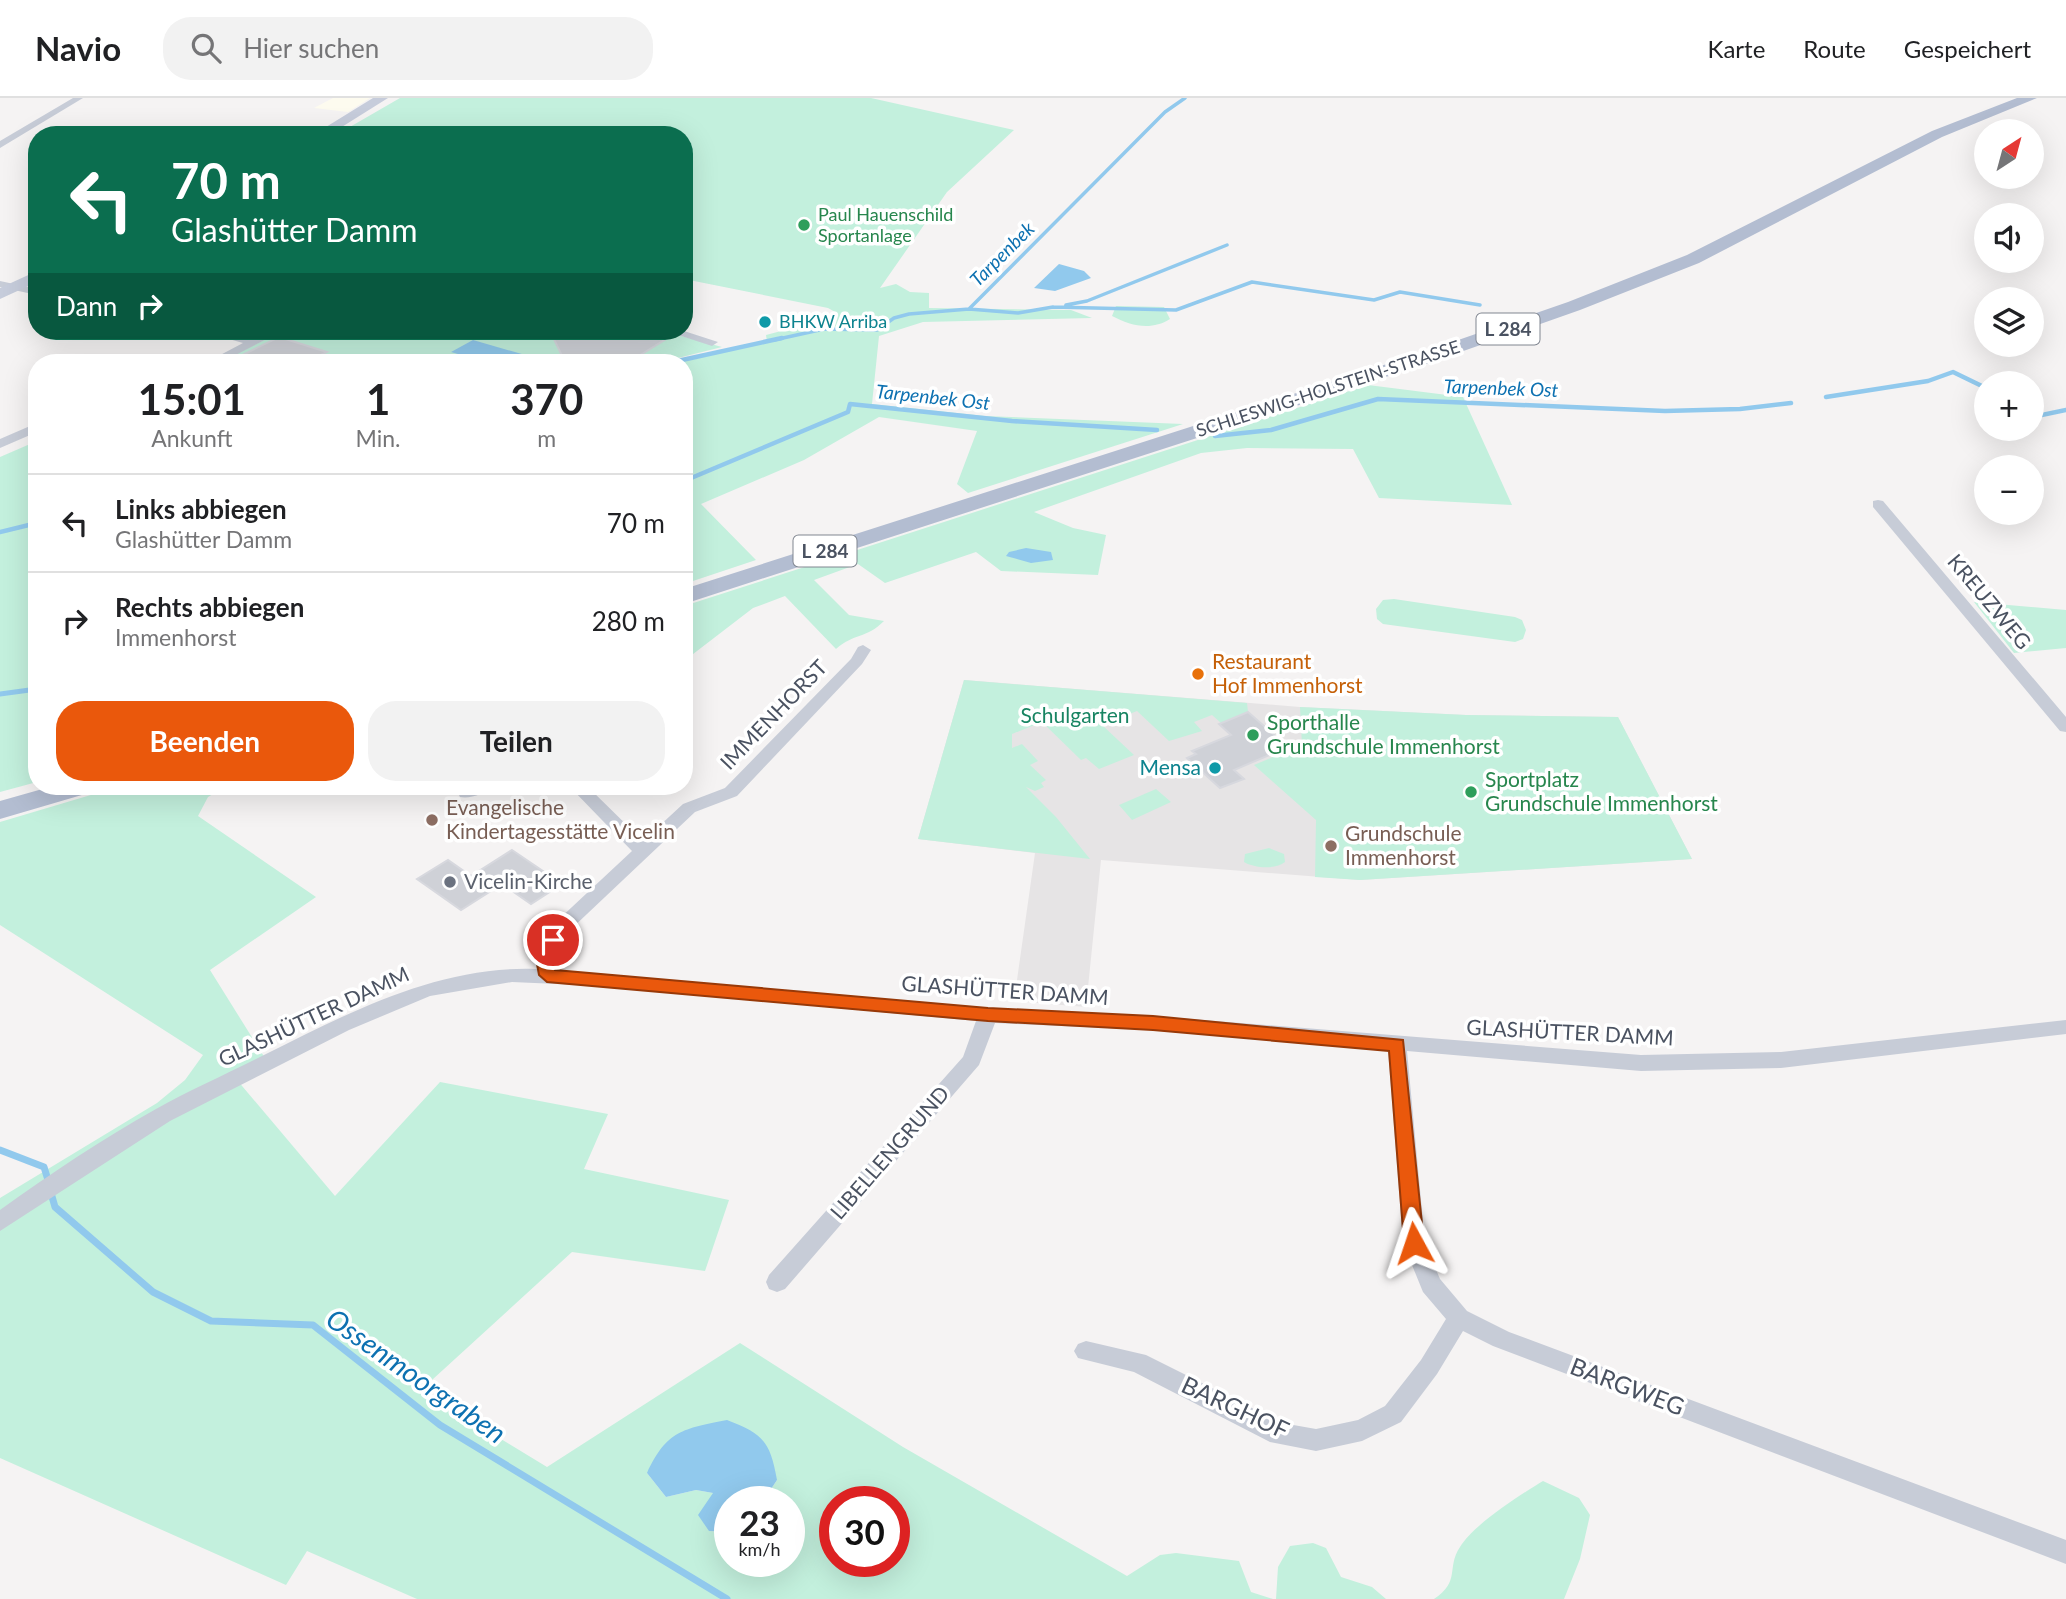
<!DOCTYPE html>
<html lang="de">
<head>
<meta charset="utf-8">
<style>
	:root { --surface:#fff; --page:#f2f2f2; --text:#202124; --muted:#757577; --line:#e0e0e0; --accent:#ea580c }
	body { margin:0; font-family:Lato,sans-serif; background:var(--page); color:var(--text); height:100vh; display:flex; flex-direction:column; font-size:26px; white-space:nowrap }
	* { box-sizing:border-box; margin:0 }
	p { font-size:23px; color:var(--muted) }
	.icon { flex:none; width:38px; height:38px; fill:none; stroke:currentColor; stroke-width:2; stroke-linecap:round; stroke-linejoin:round }
	.map { position:relative; flex:1; overflow:hidden }
	.panel { position:absolute; left:28px; top:256px; width:665px; height:441px; display:flex; flex-direction:column; background:var(--surface); border-radius:28px; box-shadow:0 7px 28px #0002 }
	.panel>* { flex:none }
	.guide { position:absolute; left:28px; top:28px; width:665px; height:214px; border-radius:28px; box-shadow:0 7px 28px #0002; background:#0b6e4f; color:#fff; overflow:hidden }
	.needle { width:46px; rotate:36deg }
	.controls { position:absolute; left:1974px; top:21px; display:grid; gap:14px }
	.controls a { display:grid; place-items:center; width:70px; height:70px; border-radius:50%; background:var(--surface); box-shadow:0 7px 28px #0002; font-size:35px }
	.speed { position:absolute; left:714px; top:1388px; display:flex; gap:14px; font-size:35px; font-weight:700; text-align:center }
	.speed>* { display:grid; place-content:center; width:91px; height:91px; border-radius:50%; background:var(--surface); box-shadow:0 7px 28px #0002; line-height:1 }
	.speed small { font-size:18px; font-weight:400 }
	.speed .limit { border:10px solid #d22; background:#fff; color:#111 }
	.pin { position:absolute; display:grid; place-items:center; width:60px; height:60px; color:#fff; margin:-30px; border:4px solid #fff; border-radius:50%; box-shadow:0 2px 7px #0007 }
	.me { position:absolute; width:77px; margin:-38px; rotate:355deg; stroke-linejoin:round; filter:drop-shadow(0 0 5px #0008) }
	.turn { display:flex; align-items:center; gap:24px; height:147px; padding:0 28px; font-size:32px }
	.turn .icon { width:91px; height:91px; stroke-width:2.5 }
	.turn b { display:block; font-size:49px; line-height:60px }
	.then { display:flex; align-items:center; height:66px; padding:0 28px; background:#0003; gap:14px; font-size:26px }
	.eta { display:flex; justify-content:space-evenly; align-items:center; height:119px; text-align:center }
	.eta b { font-size:42px; font-weight:700; line-height:49px }
	.cta { display:flex; gap:14px; margin-top:auto; padding:14px 28px }
	.cta a { flex:1; height:80px; border-radius:28px; background:var(--accent); color:#fff; font-size:28px; font-weight:700; line-height:80px; text-align:center }
	.cta a+a { background:var(--page); color:var(--text) }
	ul { padding:0; list-style:none }
	li { display:flex; align-items:center; gap:21px; height:98px; padding:0 28px; border-top:2px solid var(--line) }
	li div { flex:1 }
	li b { display:block; font-size:26px }
	li em { font-style:normal }
	header { display:flex; align-items:center; gap:42px; box-sizing:border-box; height:98px; padding:0 35px; background:var(--surface); border-bottom:2px solid var(--line) }
	header strong { font-size:33px }
	nav { display:flex; gap:38px; margin-inline-start:auto; font-size:24px }
	.search { width:490px; height:63px; background:var(--page); display:flex; align-items:center; gap:18px; box-sizing:border-box; padding:0 24px; border-radius:28px; color:var(--muted); font-size:26px }
	.map>svg:first-child { display:block }
	.commercial { fill:#fdfbef }
	.education { fill:#e6e4e5 }
	.green { fill:#c3f0dd; fill-rule:evenodd }
	.water { fill:#91c9ed }
	.lines { fill:none; stroke-linecap:round; stroke-linejoin:round }
	.stream-far3 { stroke:#91c9ed; stroke-width:3.5 }
	.stream-far2 { stroke:#91c9ed; stroke-width:4.5 }
	.stream-far1 { stroke:#91c9ed; stroke-width:5 }
	.stream { stroke:#91c9ed; stroke-width:7 }
	.building { fill:#cfd1d7; stroke:#d7d8de; stroke-width:2 }
	.street { fill:#c7ccd7; fill-rule:evenodd }
	.secondary { fill:#c6ccdb; fill-rule:evenodd }
	.primary { fill:#b3bdd1; fill-rule:evenodd }
	.route { fill:#ea580c; stroke:#983908; stroke-width:2 }
	.leisure-dot { fill:#2e9e5b; stroke:#fff; stroke-width:2.5 }
	.culture-dot { fill:#0f9aa8; stroke:#fff; stroke-width:2.5 }
	.food-dot { fill:#e8710a; stroke:#fff; stroke-width:2.5 }
	.education-dot { fill:#8d6e63; stroke:#fff; stroke-width:2.5 }
	.worship-dot { fill:#6b7280; stroke:#fff; stroke-width:2.5 }
	.labels { text-anchor:middle; stroke-width:7; stroke-linejoin:round; paint-order:stroke }
	.far-leisure-label { font-size:18px; fill:#27864d; stroke:#fff; text-anchor:start }
	.far-culture-label { font-size:18px; fill:#0d838f; stroke:#fff; text-anchor:start }
	.far-street-label { font-size:18px; fill:#4a5261; stroke:#fff }
	.far-water-label { font-size:19px; font-style:italic; fill:#0d71b1; stroke:#fff }
	.shield { fill:#fff; stroke:#808690; stroke-width:2 }
	.shield-label { font-size:19px; font-weight:bold; fill:#4a5261 }
	.street-label { font-size:21px; fill:#4a5261; stroke:#fff }
	.food-label { font-size:21px; fill:#c56008; stroke:#fff; text-anchor:start }
	.park-label { font-size:21px; fill:#188462; stroke:#fff }
	.leisure-label { font-size:21px; fill:#27864d; stroke:#fff; text-anchor:start }
	.culture-label { font-size:21px; fill:#0d838f; stroke:#fff; text-anchor:end }
	.education-label { font-size:21px; fill:#785e54; stroke:#fff; text-anchor:start }
	.worship-label { font-size:21px; fill:#5b616d; stroke:#fff; text-anchor:start }
	.near-street-label { font-size:24px; fill:#4a5261; stroke:#fff }
	.near-water-label { font-size:28px; font-style:italic; fill:#0d71b1; stroke:#fff }
</style>
</head>
<body>
<header>
<strong>Navio</strong>
<div class="search"><svg class="icon" aria-label="search" viewBox="0 0 24 24"><circle cx="10" cy="10" r="6"/><path d="M15 15l6 6"/></svg>Hier suchen</div>
<nav><a>Karte</a><a>Route</a><a>Gespeichert</a></nav>
</header>
<div class="map">
<svg width="2066" height="1501" viewBox="0 0 2066 1501">
	<rect width="100%" height="100%" fill="#f5f3f3"/>
	<path class="commercial" d="M333 0H370L348 14 314 10Z"/>
	<path class="education" d="M964 582 1300 609 1466 617 1618 619 1692 761 1360 782 1101 762 1086 909 1014 903 1035 755 918 741Z"/>
	<path class="green" d="M400 0H871L1014 32 947 94 880 190 896 186 910 194 929 195V210L1071 212 1092 220 923 224 879 238 872 306 985 318 1183 326 968 395 957 386 977 333 879 319 804 362 701 406 756 462 684 486V401L689 397 684 399V264H680L767 244 766 237 827 221 837 215 828 210 684 181V37H336Z
		M1116 208 1164 209 1170 221C1151 233 1131 228 1112 218Z
		M282 233H663L722 249 662 264H220Z
		M1368 287 1463 299 1512 407 1379 400 1353 351 1247 350 1201 355 1034 414 1073 430 1106 437 1098 477 1001 473 976 454 885 485 858 466 814 482 849 517 884 523C866 541 854 535 836 551L785 498 753 510 684 563V508Z
		M37 343V684L0 694V359Z
		M1394 501 1515 519 1522 522 1526 532 1523 541 1515 544 1383 526 1377 521 1376 511 1383 502Z
		M1974 504 2066 512V550L2014 555Z
		M964 582 1247 605 1248 614 1221 625 1212 617 1194 624 1202 633 1169 643 1137 613 1102 627 1134 657 1099 671 1086 660 1081 662 1042 624 1012 636V650L1022 646 1038 663 1030 667 1046 682 1041 685 1044 689 1035 693 1026 689 1056 719 1090 761 918 741Z
		M1300 609 1466 617 1618 619 1692 761 1360 782 1315 779 1316 722 1254 667 1302 647Z
		M121 688H227L208 699 198 718 316 799 210 872 268 965 237 982 335 1098 440 984 608 1016 584 1071 729 1102 705 1173 572 1154 421 1292 547 1369 740 1245 903 1349 1127 1478 1160 1457 1176 1455 1239 1463 1251 1494 1273 1501H417L307 1453 286 1487 0 1360V1100L157 1005 185 982 203 957 0 827V724ZM647 1375 777 1382 763 1403 789 1404V1463H730V1434L709 1433 713 1395 696 1392 666 1399ZM835 1404H894V1463H835Z
		M1156 691 1171 704 1132 722 1119 707Z
		M1269 750 1284 756 1285 764C1275 772 1254 770 1244 764L1245 756Z
		M1543 1383 1579 1400 1590 1417 1580 1461 1564 1501H1434C1461 1483 1446 1470 1460 1449 1474 1426 1520 1397 1543 1383Z
		M1313 1445 1326 1450 1341 1479 1372 1489 1386 1501H1276L1278 1469 1290 1448Z"/>
	<path class="water" d="M1059 166 1084 173 1091 180 1055 193 1034 190Z
		M473 242 546 263 485 264 451 254Z
		M1026 450 1051 454 1053 462 1031 465 1006 458 1009 454Z
		M727 1322C764 1336 770 1344 777 1382L763 1403 730 1404V1434L709 1433 698 1417 713 1395 696 1392 666 1399 647 1375C667 1332 683 1331 727 1322Z"/>
	<g class="lines">
		<path class="stream-far3" d="M1066 207 1087 203 1227 147
			M1053 209 1176 212 1252 184 1374 202 1400 194 1480 207
			M969 211 1018 215 1053 209
			M774 242 824 231 877 232 894 220 909 216 969 211 1165 14 1185 0"/>
		<path class="stream-far2" d="M673 264 782 240
			M1826 299 1928 283 1953 274 1986 290
			M2032 319 2066 312
			M1215 338 1271 332 1378 301 1665 313 1740 311 1791 305
			M684 383 848 314 850 306 1012 323 1157 332
			M0 434 37 425"/>
		<path class="stream-far1" d="M0 596 37 591"/>
		<path class="stream" d="M0 1052 44 1069 48 1082
			M51 1095 55 1109 153 1194 211 1223 313 1227 440 1327 727 1501"/>
	</g>
	<path class="building" d="M550 233H636L666 241 637 259 615 264H565Z
		M279 239 327 254 306 264H228Z
		M1248 614 1288 649 1234 672 1244 681 1220 690 1187 660 1196 656 1192 653 1231 637 1219 626Z
		M512 752 562 786 531 806 502 786 461 812 417 781 448 762 471 778Z"/>
	<g class="lines">
		<path class="street" d="M73 0H83L0 50V43Z
			M0 183 37 191V197L0 189Z
			M201 233C216 232 244 241 254 239 265 237 270 232 282 233L222 264H207L243 245Z
			M666 233H684L718 244 712 248Z
			M37 325V334L0 350V341Z
			M1878 402 1883 403 2066 619V634L2060 633 1873 409V403Z
			M863 547 871 552 862 566 737 698 695 714 569 833 552 856 556 872 988 910 1153 918 1641 957 1781 954 2066 922V936L1781 970 1641 973 1407 953 1425 1145 1440 1181 1467 1213 1509 1234 2066 1442V1466L1493 1248 1463 1233 1437 1276 1401 1324 1362 1343 1316 1353 1270 1344 1134 1274 1078 1260 1074 1253 1078 1246 1086 1243 1146 1257 1282 1325 1316 1331 1358 1322 1385 1308 1421 1262 1446 1221 1423 1194 1403 1145 1388 952 1153 932 995 925 979 967 785 1191 777 1194 769 1191 766 1184 769 1177 963 959 976 923 602 888 512 884 430 898 349 932 170 1023 0 1133V1112C50 1076 102 1041 156 1011 192 991 229 975 266 956 350 914 440 867 537 871L534 855 557 823 632 753 569 688H587L643 743 683 706 725 690 851 561 858 549Z
			M469 688H492C486 696 470 701 460 699L458 695Z"/>
		<path class="secondary" d="M373 0H388L329 37H313Z
			M37 173V184L0 201V190Z"/>
		<path class="primary" d="M2017 0H2037L1942 39 1699 165 1580 212 1432 264 684 506V491L1418 256 1568 204 1687 157 1932 33Z
			M53 688H96L92 694 0 721V703Z"/>
	</g>
	<path class="route" d="M553 836 561 842 552 855 555 872 988 910 1153 918 1403 942 1424 1145 1421 1151 1414 1153 1407 1151 1404 1145 1389 953 1153 932 988 923 547 884 539 877 535 855 547 838Z"/>
	<g class="leisure-dot">
		<circle cx="804" cy="127" r="7"/>
		<circle cx="1253" cy="637" r="7"/>
		<circle cx="1471" cy="694" r="7"/>
	</g>
	<g class="culture-dot">
		<circle cx="765" cy="224" r="7"/>
		<circle cx="1215" cy="670" r="7"/>
	</g>
	<circle class="food-dot" cx="1198" cy="576" r="7"/>
	<g class="education-dot">
		<circle cx="432" cy="722" r="7"/>
		<circle cx="1331" cy="748" r="7"/>
	</g>
	<circle class="worship-dot" cx="450" cy="784" r="7"/>
	<g class="labels">
		<g class="far-leisure-label">
			<text x="818" y="123">Paul Hauenschild<tspan x="818" dy="21">Sportanlage</tspan></text>
		</g>
		<g class="far-culture-label">
			<text x="779" y="230">BHKW Arriba</text>
		</g>
		<g class="far-street-label">
			<text transform="translate(1328 291) rotate(-18)" y="6">SCHLESWIG-HOLSTEIN-STRASSE</text>
		</g>
		<g class="far-water-label">
			<text transform="translate(1002 156) rotate(-45)" y="7">Tarpenbek</text>
			<text transform="translate(1501 290) rotate(2)" y="7">Tarpenbek Ost</text>
			<text transform="translate(933 299) rotate(6)" y="7">Tarpenbek Ost</text>
		</g>
		<g class="shield">
			<rect x="1476.5" y="215.5" width="63" height="31" rx="5"/>
			<rect x="793.5" y="437.5" width="63" height="31" rx="5"/>
		</g>
		<g class="shield-label">
			<text x="1508" y="238">L 284</text>
			<text x="825" y="460">L 284</text>
		</g>
		<g class="street-label">
			<text transform="translate(1989 504) rotate(50)" y="7">KREUZWEG</text>
			<text transform="translate(774 617) rotate(-46)" y="7">IMMENHORST</text>
			<text transform="translate(1005 893) rotate(4)" y="7">GLASHÜTTER DAMM</text>
			<text transform="translate(314 919) rotate(-25)" y="7">GLASHÜTTER DAMM</text>
			<text transform="translate(1570 935) rotate(3)" y="7">GLASHÜTTER DAMM</text>
			<text transform="translate(890 1055) rotate(-49)" y="7">LIBELLENGRUND</text>
		</g>
		<g class="food-label">
			<text x="1212" y="571">Restaurant<tspan x="1212" dy="24">Hof Immenhorst</tspan></text>
		</g>
		<g class="park-label">
			<text x="1075" y="625">Schulgarten</text>
		</g>
		<g class="leisure-label">
			<text x="1267" y="632">Sporthalle<tspan x="1267" dy="24">Grundschule Immenhorst</tspan></text>
			<text x="1485" y="689">Sportplatz<tspan x="1485" dy="24">Grundschule Immenhorst</tspan></text>
		</g>
		<g class="culture-label">
			<text x="1201" y="677">Mensa</text>
		</g>
		<g class="education-label">
			<text x="446" y="717">Evangelische<tspan x="446" dy="24">Kindertagesstätte Vicelin</tspan></text>
			<text x="1345" y="743">Grundschule<tspan x="1345" dy="24">Immenhorst</tspan></text>
		</g>
		<g class="worship-label">
			<text x="464" y="791">Vicelin-Kirche</text>
		</g>
		<g class="near-street-label">
			<text transform="translate(1627 1289) rotate(21)" y="8">BARGWEG</text>
			<text transform="translate(1235 1310) rotate(25)" y="8">BARGHOF</text>
		</g>
		<g class="near-water-label">
			<text transform="translate(416 1278) rotate(35)" y="10">Ossenmoorgraben</text>
		</g>
	</g>
</svg>
<div class="controls">
<a><svg class="needle" viewBox="-14 -14 28 28"><path d="M0-13l5 13h-10z" fill="#e53935"/><path d="M0 13l5-13h-10z" fill="#757577"/></svg></a>
<a><svg class="icon" aria-label="sound" viewBox="0 0 24 24"><path d="M4 9h4l5-4v14l-5-4H4zM17 9q2 3 0 6"/></svg></a>
<a><svg class="icon" aria-label="layers" viewBox="0 0 24 24"><path d="M12 4l9 5-9 5-9-5zM3 14l9 5 9-5"/></svg></a>
<a>+</a>
<a>−</a>
</div>
<div class="speed"><div>23<small>km/h</small></div><div class="limit">30</div></div>
<div class="pin" style="left:553px;top:842px;background:#d93025"><svg class="icon" aria-label="arrive" viewBox="0 0 24 24"><path d="M6 21V4h12l-3 4 3 4H6"/></svg></div>
<svg class="me" style="left:1414px;top:1145px" viewBox="-20 -20 40 40"><path d="M0-17L14 15 0 8-14 15z" fill="#ea580c" stroke="#fff" stroke-width="4"/></svg>
<div class="guide">
<div class="turn"><svg class="icon" aria-label="left" viewBox="0 0 24 24"><path d="M17 20v-9H6M10 6l-5 5 5 5"/></svg><div><b>70 m</b>Glashütter Damm</div></div>
<div class="then">Dann<svg class="icon" aria-label="right" viewBox="0 0 24 24"><path d="M7 20v-9h11M14 6l5 5-5 5"/></svg></div>
</div>
<section class="panel">
<div class="eta">
<div><b>15:01</b><p>Ankunft</p></div>
<div><b>1</b><p>Min.</p></div>
<div><b>370</b><p>m</p></div>
</div>
<ul>
<li><svg class="icon" aria-label="left" viewBox="0 0 24 24"><path d="M17 20v-9H6M10 6l-5 5 5 5"/></svg><div><b>Links abbiegen</b><p>Glashütter Damm</p></div><em>70 m</em></li>
<li><svg class="icon" aria-label="right" viewBox="0 0 24 24"><path d="M7 20v-9h11M14 6l5 5-5 5"/></svg><div><b>Rechts abbiegen</b><p>Immenhorst</p></div><em>280 m</em></li>
</ul>
<div class="cta"><a>Beenden</a><a>Teilen</a></div>
</section>
</div>
</body>
</html>
